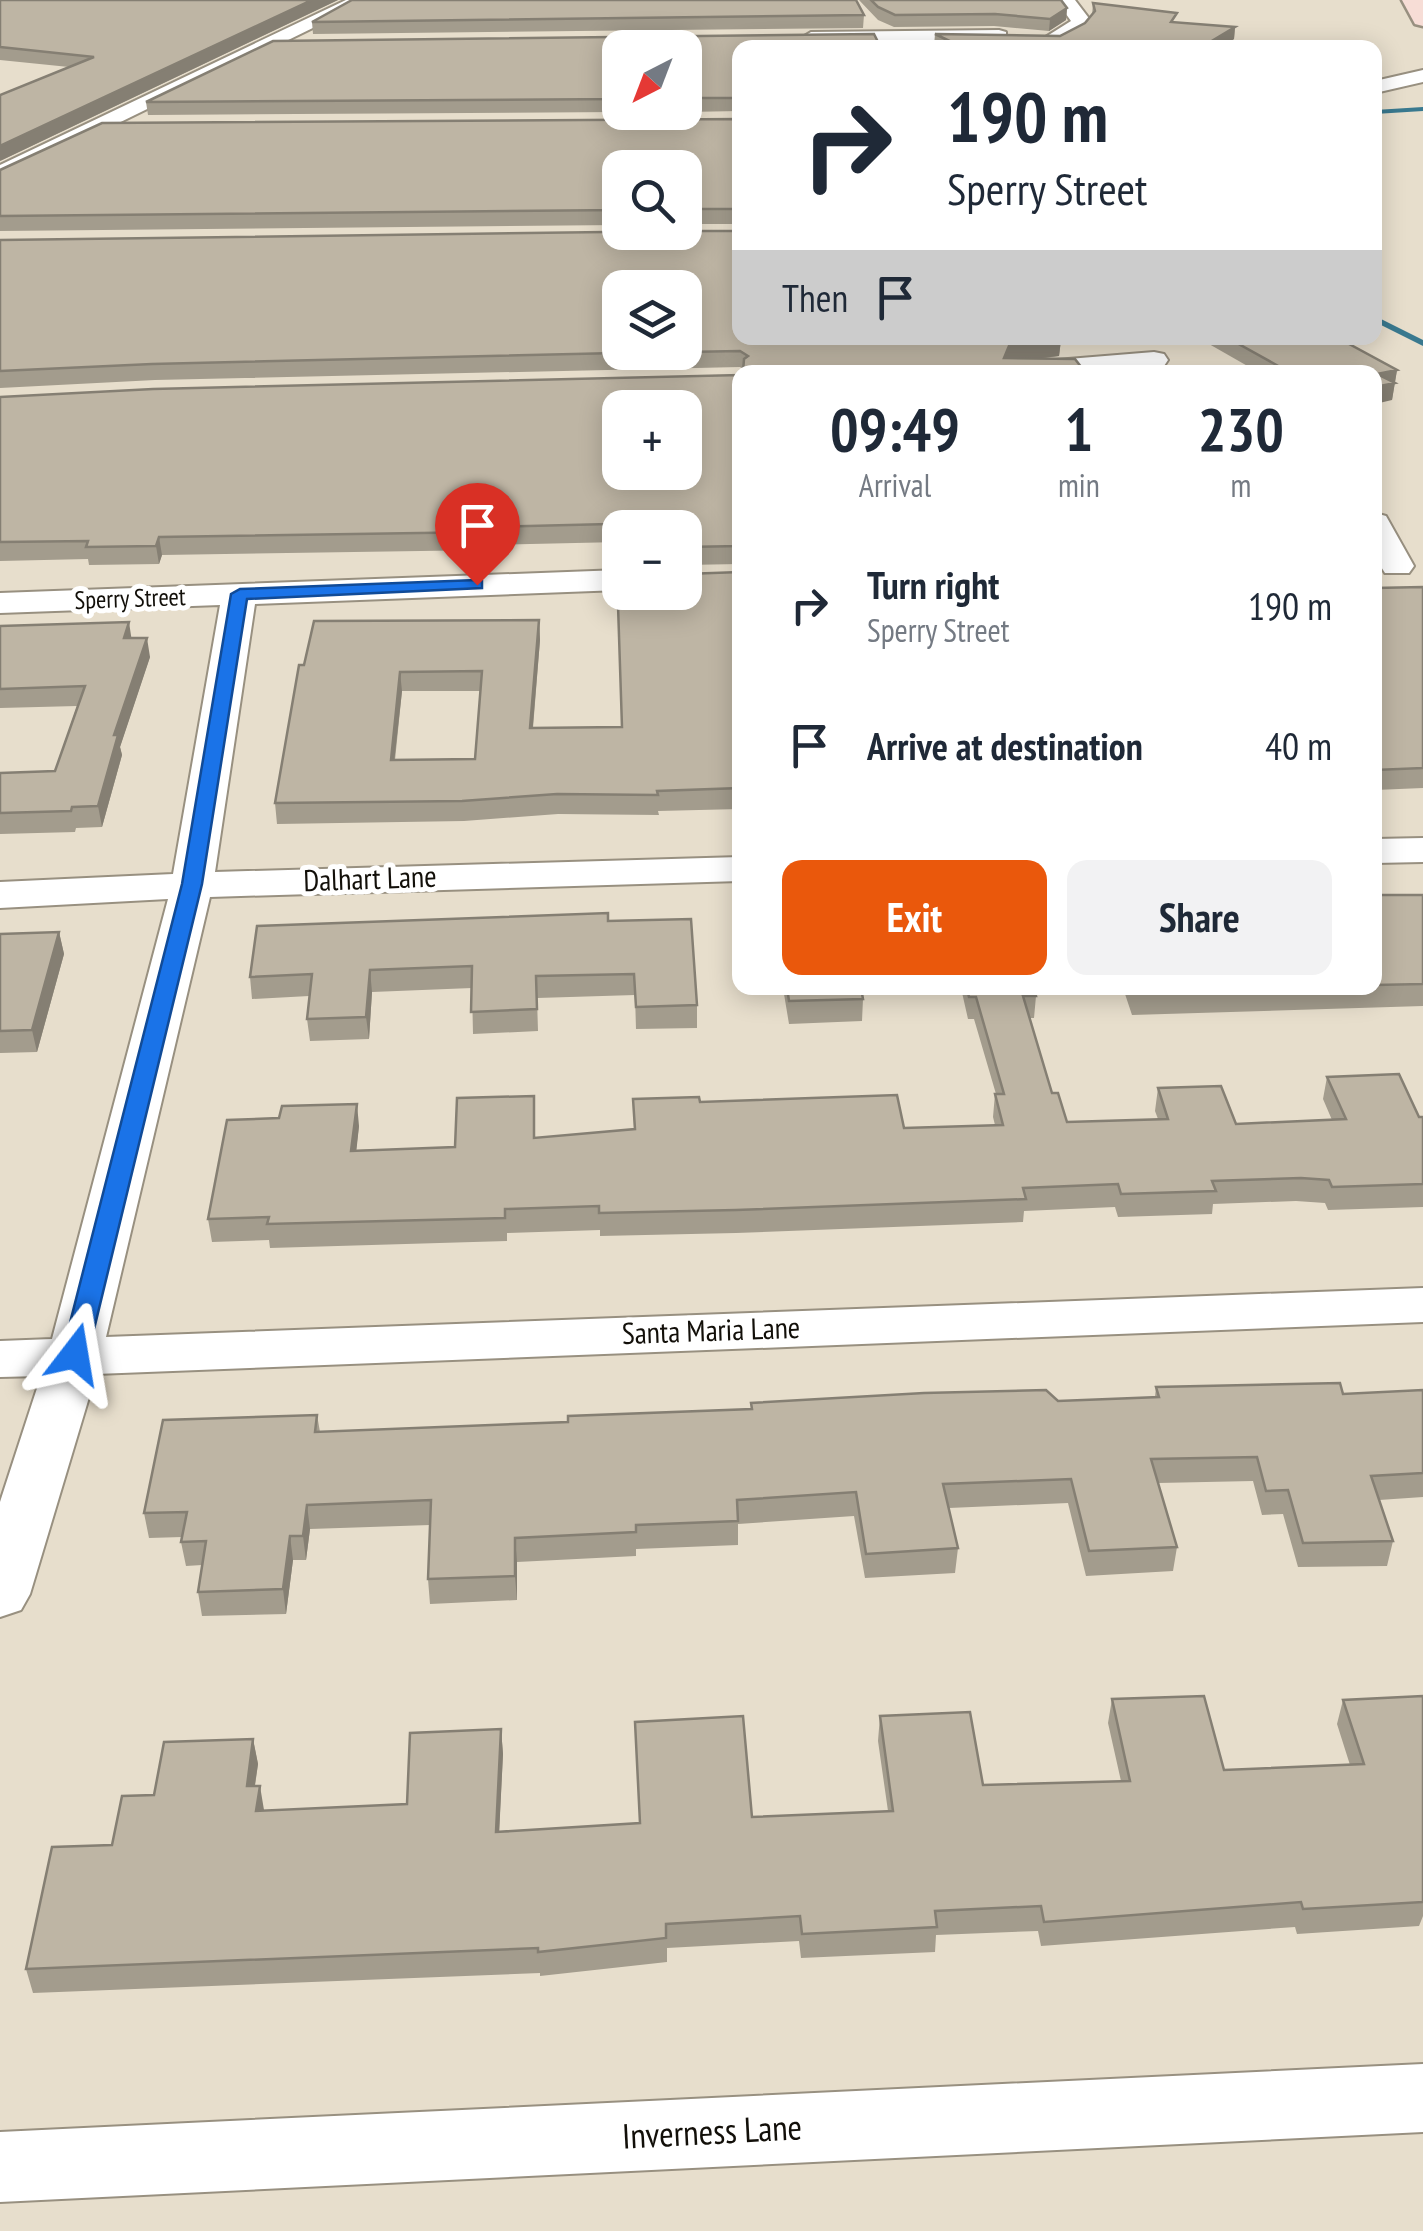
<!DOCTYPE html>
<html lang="en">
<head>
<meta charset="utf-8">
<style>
	:root { --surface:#fff; --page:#f2f2f3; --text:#1f2937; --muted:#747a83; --accent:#ea580c }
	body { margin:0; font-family:"PT Sans Narrow",sans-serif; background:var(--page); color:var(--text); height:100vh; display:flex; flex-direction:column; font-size:38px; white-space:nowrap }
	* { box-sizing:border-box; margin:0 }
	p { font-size:32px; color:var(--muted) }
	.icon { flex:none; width:55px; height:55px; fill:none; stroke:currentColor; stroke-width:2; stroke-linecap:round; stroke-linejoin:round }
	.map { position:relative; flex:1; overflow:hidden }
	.side { position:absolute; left:732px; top:365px; width:650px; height:630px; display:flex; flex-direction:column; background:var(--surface); border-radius:20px; box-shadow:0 5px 25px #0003 }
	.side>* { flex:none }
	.guide { position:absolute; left:732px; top:40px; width:650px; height:305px; border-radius:20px; box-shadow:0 5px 25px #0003; background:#fff; color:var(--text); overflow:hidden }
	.needle { width:65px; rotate:222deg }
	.fabs { position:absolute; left:602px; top:30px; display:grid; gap:20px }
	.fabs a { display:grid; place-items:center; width:100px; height:100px; border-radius:20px; background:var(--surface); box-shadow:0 5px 25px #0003; font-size:50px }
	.pin { position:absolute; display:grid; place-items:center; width:85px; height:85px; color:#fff; margin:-102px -42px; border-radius:50% 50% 50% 0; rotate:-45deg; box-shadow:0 0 10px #0007 }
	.pin .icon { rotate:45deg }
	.me { position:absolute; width:110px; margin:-55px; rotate:14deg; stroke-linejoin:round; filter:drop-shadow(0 0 8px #0008) }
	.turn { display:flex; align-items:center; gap:35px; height:210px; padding:0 50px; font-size:45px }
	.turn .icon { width:130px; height:130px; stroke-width:2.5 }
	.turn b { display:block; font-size:70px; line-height:85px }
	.then { display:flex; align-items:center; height:95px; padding:0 50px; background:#0003; gap:20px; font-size:38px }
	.eta { display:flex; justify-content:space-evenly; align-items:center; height:170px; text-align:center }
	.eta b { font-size:60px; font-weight:800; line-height:70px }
	.cta { display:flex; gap:20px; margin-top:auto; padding:20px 50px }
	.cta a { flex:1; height:115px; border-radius:20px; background:var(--accent); color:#fff; font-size:40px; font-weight:800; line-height:115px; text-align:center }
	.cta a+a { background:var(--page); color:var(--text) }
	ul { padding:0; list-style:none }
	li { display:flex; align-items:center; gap:30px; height:140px; padding:0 50px }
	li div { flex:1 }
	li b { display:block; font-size:38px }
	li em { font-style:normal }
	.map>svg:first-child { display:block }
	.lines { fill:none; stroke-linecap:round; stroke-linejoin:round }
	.stream { fill:#39798f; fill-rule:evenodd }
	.street-casing { stroke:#989080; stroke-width:4 }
	.secondary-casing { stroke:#989080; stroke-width:5 }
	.street { fill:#fff; fill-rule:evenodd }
	.secondary { fill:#f7ddd6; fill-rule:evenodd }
	.wall { fill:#a39c8d; fill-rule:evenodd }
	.shaded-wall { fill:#857f73 }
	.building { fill:#beb5a4; stroke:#857f73; stroke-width:2.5; fill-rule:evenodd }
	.route { fill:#1a73e8; stroke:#114b97; stroke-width:2.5 }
	.labels { text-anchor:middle; stroke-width:10; stroke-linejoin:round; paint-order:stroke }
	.far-street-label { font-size:25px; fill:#120f09; stroke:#fff }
	.street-label { font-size:30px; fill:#120f09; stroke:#fff }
	.near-street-label { font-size:35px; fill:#120f09; stroke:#fff }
</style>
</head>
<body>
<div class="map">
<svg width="1423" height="2231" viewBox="0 0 1423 2231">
	<rect width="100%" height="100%" fill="#e7decc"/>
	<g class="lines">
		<path class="stream" d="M1423 107V111L1375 114V110Z
			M1375 316 1423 340V346L1375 322Z"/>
		<defs>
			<path id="street" d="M346 0H370L0 181V165Z
				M1056 0H1075L1091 21C1075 44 1055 48 1028 48L1071 21Z
				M999 30 1006 32V40L811 44 801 38 811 32Z
				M1423 70V82L1375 93V81Z
				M1154 352 1164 354 1168 360 1164 366 1108 372H1005L1009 366 1019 363Z
				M1375 513 1386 516 1414 566 1409 573H1385C1372 554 1375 536 1375 513Z
				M620 570V590L255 604 215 872 740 857V881L210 897 106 1337 1423 1288V1322L96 1374 30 1594 21 1610 0 1617V1502L41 1376 0 1377V1341L52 1339 168 899 0 908V882L173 874 220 605 0 613V593Z
				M1423 838V862L1375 863V839Z
				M1423 2064V2132L0 2202V2132Z"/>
			<path id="secondary" d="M1402 0H1423V26L1415 24Z"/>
		</defs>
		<use href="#street" class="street-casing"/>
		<use href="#secondary" class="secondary-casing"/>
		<use href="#street" class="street"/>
		<use href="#secondary" class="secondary"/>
	</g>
	<path class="wall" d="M0 0H338L0 161 69 67 0 60Z
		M859 0H1061L1067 8 1066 20 1049 31 994 26 894 27 878 20Z
		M1093 3 1176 22 1235 27 1234 39 1220 48 934 46 935 34 1060 36 1085 23 1092 15Z
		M864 15 863 28 313 34 312 22Z
		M874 34 881 48H740V111L685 112V48H620V112L148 115 146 102 273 41Z
		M740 119V224H685V168H620V225L0 231V170Z
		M0 240 1061 340 1059 356 1037 359 743 369 740 367 155 380 0 388Z
		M1202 338H1338L1397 370 1392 400 1375 372H1258L1202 340Z
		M740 375V564L685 565V528H620V542L487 545V550L162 555 159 564 89 565 88 559 0 561V397Z
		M740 572V809L658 811 659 815 558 814 464 821 277 824 275 803 299 665 539 620 540 640 533 728 622 727 656 604 655 592H685ZM402 691H481L475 759 395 760Z
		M1423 587V788L1375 790V588Z
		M0 626 132 638 150 657 120 747 122 755 102 827 76 828 75 832 0 834V773L55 771 77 706 0 708Z
		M1375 895H1423V1006L1132 1015 1123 988H1375Z
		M608 921 697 1005V1028L636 1029 635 995 537 998 538 1031 473 1034 472 988 372 992 369 1039 310 1041 307 1019 309 996 252 999 250 977Z
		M59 932 64 954 37 1052 0 1053V934Z
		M783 988H863H861L863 999 862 1021 789 1024Z
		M961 988H1034L1036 996 1034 1018H1029L1052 1093 1067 1122 1158 1119 1155 1111 1158 1088 1236 1124 1332 1120 1323 1099 1327 1077 1419 1117H1423V1207L1328 1210 1325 1203 1296 1201 1213 1204 1212 1214 1118 1217 1115 1207 1024 1211 1023 1222 736 1233 600 1236V1230L507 1233V1241L270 1248 269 1240 212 1242 208 1219 359 1126 356 1150 455 1147 535 1118V1138L634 1129 633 1099 700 1102 904 1128 995 1125 993 1117 995 1094H996L974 1019H968Z
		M1156 1387 1343 1394 1423 1390V1497L1379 1500 1393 1541 1387 1566 1298 1567 1283 1514 1262 1515 1253 1481 1158 1483 1177 1547 1173 1571 1086 1576 1068 1503 949 1508 958 1548 955 1573 865 1578 854 1516 738 1524V1545L636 1549V1556L517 1562V1600L430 1604 428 1579 430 1525 310 1529 306 1560H293L286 1614 202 1616 198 1592 202 1565 186 1566 181 1542 182 1537 149 1538 144 1513 317 1415 320 1432 568 1422 751 1409V1403L1058 1401 1155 1397Z
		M1423 1696V1916L1419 1926 1297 1934 1295 1927 1041 1946 1038 1931 936 1935 935 1952 801 1958 799 1941 667 1948V1962L540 1976V1973L33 1993 26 1969 112 1845 154 1795 253 1739 258 1764 255 1786 264 1811 407 1804 501 1729 503 1754 499 1832 888 1811 878 1741 880 1716 983 1785 1121 1781 1108 1723 1112 1699 1224 1770 1350 1765 1337 1724 1343 1700Z"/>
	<path class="shaded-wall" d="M312 0H338L0 161V146Z
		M1067 8 1066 20 1049 31 1050 19Z
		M1235 27 1234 39 1220 48H1200Z
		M1061 340 1059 356 1008 362 1004 358 1009 346Z
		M1397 370 1392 400 1375 404 1377 374Z
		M159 537 162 555 159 564 156 546Z
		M539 620 540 640 531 748 530 728Z
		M129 622 132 642 124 638Z
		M147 638 150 657 120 747 122 755 102 827 98 806 114 735Z
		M400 672 402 691 392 781 391 760Z
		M59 932 64 954 37 1052 32 1030Z
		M370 970 372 992 369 1039 366 1017Z
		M357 1104 359 1126 354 1173 351 1151Z
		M307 1505 310 1529 306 1560 303 1536Z
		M290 1536 293 1560 286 1614 283 1589Z
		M515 1538 517 1562V1600L515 1576Z
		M501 1729 503 1754 498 1856 496 1832Z
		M253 1739 258 1764 251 1810 247 1786Z
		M260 1786 264 1810 261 1836 256 1811Z"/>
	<path class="building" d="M0 0H312L0 146V95L94 57 0 47Z
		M352 0H856L864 15 312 22Z
		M871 0H1061L1067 8 1050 19 995 14 895 15 878 7Z
		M1093 3 1177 13 1171 22 1235 27 1200 48H964L935 34 1060 36 1085 23 1095 11Z
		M874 34 881 48H740V98H685V48H620V99L146 102 273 41Z
		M740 119V209H685V168H620V210L0 216V170L102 123Z
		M685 231H740V338H1059L1061 340 1009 346 1004 358 1075 359 1085 372H743L744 359 748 356 740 351 685 352V288H620V352H661L152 364 0 371V240Z
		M1228 338H1338L1397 370 1377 374 1395 383 1375 387V372H1289Z
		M740 375V546L685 547V528H651L650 523 486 527V532L159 537 156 546 86 547 88 541 0 542V397L153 389ZM620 408H685V472H620Z
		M740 572V788L657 791 658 795 557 794 462 801 275 803 299 665H304L314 621 539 620 530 728 622 727 618 605 658 604 657 592H685V574ZM482 671 475 759 391 760 400 672Z
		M1423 587V768L1375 770V588Z
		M129 622 124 638H147L114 735H118L98 806 72 807 71 811 0 813V773L55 771 85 686 0 689V626Z
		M1375 895H1423V984L1375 985Z
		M608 913V921L691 919 697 1005 636 1007 634 974 536 976 537 1009 471 1012 472 966 370 970 366 1017 307 1019 312 974 250 977 257 926Z
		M59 932 32 1030 0 1031V934Z
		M787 988H861L863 999 789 1001Z
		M967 988H1034L1036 996H1023L1052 1093H1058L1067 1122 1168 1119 1158 1088 1221 1086 1236 1124 1346 1119 1327 1077 1399 1074 1419 1117H1423V1184L1332 1187 1329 1180 1301 1178 1212 1181 1216 1191 1121 1194 1118 1184 1023 1188 1026 1199 736 1210 599 1213V1206L505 1209V1218L267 1224 269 1217 208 1219 227 1120 279 1118 282 1106 357 1104 351 1151 455 1147 457 1098 534 1096V1138L635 1129 633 1099 699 1097 700 1102 897 1095 904 1128 1003 1125 995 1094H1004L976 997H969Z
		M1133 988H1309L1135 993Z
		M1340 1383 1343 1394 1423 1390V1473L1371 1476 1393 1541 1303 1543 1288 1490 1266 1491 1257 1457 1151 1459 1177 1547 1089 1551 1071 1479 943 1484 958 1548 866 1554 856 1492 737 1500 738 1521 636 1525V1532L515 1538V1576L428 1579 431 1500 307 1505 303 1536H290L283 1589 198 1592 206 1541 181 1542 187 1512 144 1513 163 1420 317 1415 315 1432 568 1422V1416L752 1409 751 1403 924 1393 1046 1390 1058 1401 1159 1397 1156 1387Z
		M1204 1696 1224 1770 1364 1764 1343 1700 1423 1696V1902L1303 1909 1301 1902 1044 1922 1041 1906 935 1911 937 1927 802 1934 800 1916 666 1924V1938L538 1952V1948L26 1969 52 1847 112 1845 122 1796 154 1795 164 1742 253 1739 247 1786H260L256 1811 407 1804 410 1733 501 1729 496 1832 640 1823 635 1722 743 1716 752 1817 893 1811 880 1716 970 1712 983 1785 1130 1781 1112 1699Z"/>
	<path class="route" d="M477 580 482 581V588L247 599 202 884 88 1354 84 1360H66L62 1354 182 884 231 594 240 589Z"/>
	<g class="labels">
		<g class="far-street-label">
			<text transform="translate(130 598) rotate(-2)" y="9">Sperry Street</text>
		</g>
		<g class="street-label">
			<text transform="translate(370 879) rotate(-2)" y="10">Dalhart Lane</text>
			<text transform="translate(711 1331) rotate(-2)" y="10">Santa Maria Lane</text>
		</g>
		<g class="near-street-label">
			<text transform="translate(712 2132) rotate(-3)" y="12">Inverness Lane</text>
		</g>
	</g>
</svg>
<div class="fabs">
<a><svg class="needle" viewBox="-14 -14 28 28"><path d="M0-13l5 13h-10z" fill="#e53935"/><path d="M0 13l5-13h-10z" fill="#747a83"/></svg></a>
<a><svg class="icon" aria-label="search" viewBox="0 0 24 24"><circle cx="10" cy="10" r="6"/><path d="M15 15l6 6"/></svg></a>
<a><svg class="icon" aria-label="layers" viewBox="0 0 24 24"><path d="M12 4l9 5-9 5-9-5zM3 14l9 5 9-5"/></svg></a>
<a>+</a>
<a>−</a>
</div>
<div class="pin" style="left:477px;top:585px;background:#d93025"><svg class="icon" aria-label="arrive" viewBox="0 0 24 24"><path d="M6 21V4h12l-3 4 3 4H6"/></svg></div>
<svg class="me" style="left:75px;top:1354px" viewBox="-20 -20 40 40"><path d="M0-17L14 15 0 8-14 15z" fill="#1a73e8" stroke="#fff" stroke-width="4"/></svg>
<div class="guide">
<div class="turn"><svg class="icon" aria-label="right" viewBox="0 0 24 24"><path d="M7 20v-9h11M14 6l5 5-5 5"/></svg><div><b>190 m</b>Sperry Street</div></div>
<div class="then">Then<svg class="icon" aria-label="arrive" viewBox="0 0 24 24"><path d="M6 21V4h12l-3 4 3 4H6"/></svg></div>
</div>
<section class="side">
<div class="eta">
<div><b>09:49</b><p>Arrival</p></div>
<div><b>1</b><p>min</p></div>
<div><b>230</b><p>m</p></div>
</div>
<ul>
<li><svg class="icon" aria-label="right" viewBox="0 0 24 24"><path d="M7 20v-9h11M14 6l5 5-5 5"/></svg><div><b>Turn right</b><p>Sperry Street</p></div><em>190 m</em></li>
<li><svg class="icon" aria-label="arrive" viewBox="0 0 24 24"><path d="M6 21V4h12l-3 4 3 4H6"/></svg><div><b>Arrive at destination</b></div><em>40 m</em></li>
</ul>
<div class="cta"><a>Exit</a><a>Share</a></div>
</section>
</div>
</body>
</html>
